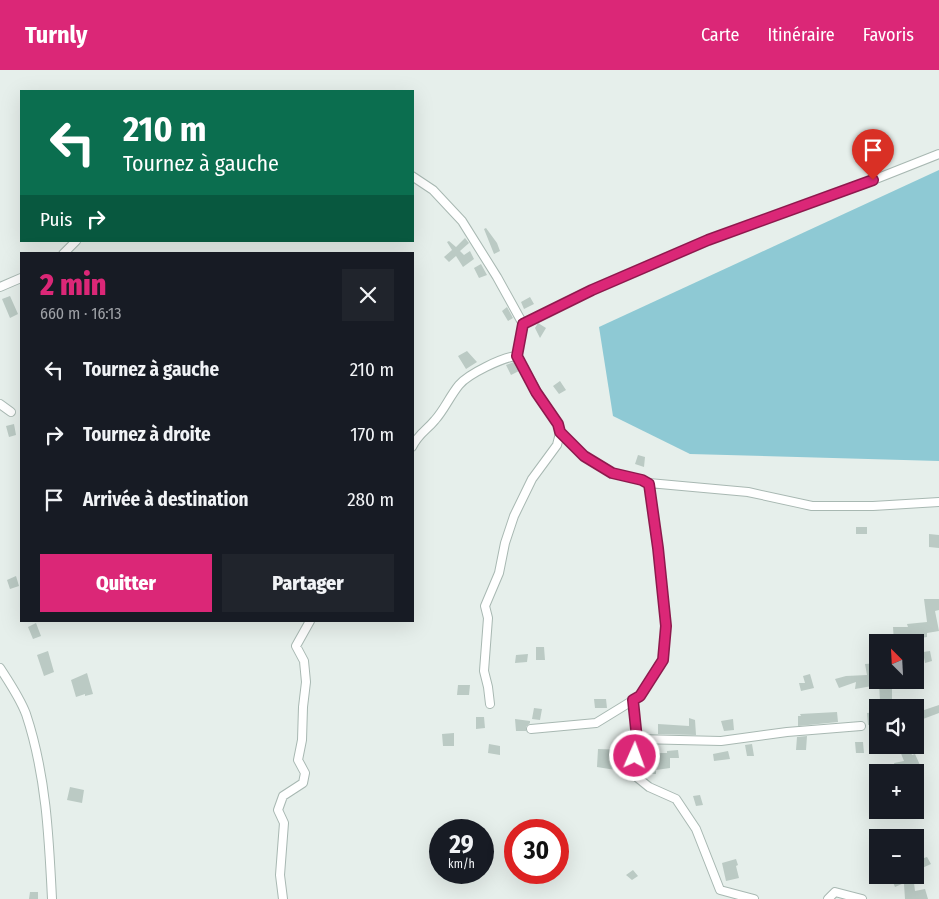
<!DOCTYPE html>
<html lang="fr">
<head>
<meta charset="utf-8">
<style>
	:root { --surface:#171b24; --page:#20242c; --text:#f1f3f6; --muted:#9ea1a6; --accent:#db2777 }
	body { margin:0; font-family:"Fira Sans Condensed",sans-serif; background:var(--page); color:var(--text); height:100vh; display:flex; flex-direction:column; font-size:19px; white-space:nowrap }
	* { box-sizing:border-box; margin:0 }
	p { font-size:16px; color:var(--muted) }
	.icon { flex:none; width:28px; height:28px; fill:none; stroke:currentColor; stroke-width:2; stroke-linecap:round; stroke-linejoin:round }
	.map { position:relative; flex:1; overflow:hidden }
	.side { position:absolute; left:20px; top:182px; width:394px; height:370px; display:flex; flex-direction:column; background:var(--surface); border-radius:0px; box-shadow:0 5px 20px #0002 }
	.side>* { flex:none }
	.top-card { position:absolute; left:20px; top:20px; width:394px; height:152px; border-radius:0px; box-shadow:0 5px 20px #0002; background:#0b6e4f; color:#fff; overflow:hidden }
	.needle { width:32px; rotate:336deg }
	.buttons { position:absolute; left:869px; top:564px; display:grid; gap:10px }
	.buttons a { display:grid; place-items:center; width:55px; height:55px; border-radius:0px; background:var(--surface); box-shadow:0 5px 20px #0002; font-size:25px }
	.speed { position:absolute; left:429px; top:749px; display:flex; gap:10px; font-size:25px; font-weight:700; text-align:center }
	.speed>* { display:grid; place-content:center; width:65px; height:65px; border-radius:50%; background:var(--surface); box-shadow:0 5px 20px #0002; line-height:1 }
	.speed small { font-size:12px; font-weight:400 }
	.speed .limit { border:8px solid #d22; background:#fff; color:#111 }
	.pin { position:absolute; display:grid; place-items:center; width:42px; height:42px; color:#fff; margin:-51px -21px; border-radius:50% 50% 50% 0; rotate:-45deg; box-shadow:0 0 5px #0007 }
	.pin .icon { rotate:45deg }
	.me { position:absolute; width:55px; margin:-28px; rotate:2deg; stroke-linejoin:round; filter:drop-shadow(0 0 4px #0008) }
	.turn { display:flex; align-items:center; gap:18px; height:105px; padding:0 20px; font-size:22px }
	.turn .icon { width:65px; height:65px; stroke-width:2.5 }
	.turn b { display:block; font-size:35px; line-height:42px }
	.then { display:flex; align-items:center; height:48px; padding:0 20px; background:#0003; gap:10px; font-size:19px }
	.round { display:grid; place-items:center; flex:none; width:52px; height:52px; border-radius:0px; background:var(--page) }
	.summary { display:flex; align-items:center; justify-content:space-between; height:85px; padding:0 20px }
	h1 { font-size:30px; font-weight:800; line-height:38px; color:var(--accent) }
	.button { display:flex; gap:10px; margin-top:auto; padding:10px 20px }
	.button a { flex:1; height:58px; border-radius:0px; background:var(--accent); color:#fff; font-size:20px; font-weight:800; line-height:58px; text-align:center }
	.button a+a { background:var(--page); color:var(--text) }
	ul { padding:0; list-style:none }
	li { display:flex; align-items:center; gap:15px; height:65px; padding:0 20px }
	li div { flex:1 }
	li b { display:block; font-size:19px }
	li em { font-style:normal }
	header { display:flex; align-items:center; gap:30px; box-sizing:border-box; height:70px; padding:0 25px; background:var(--accent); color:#fff }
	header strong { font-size:24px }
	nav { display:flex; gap:28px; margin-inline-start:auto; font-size:18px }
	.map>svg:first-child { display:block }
	.water { fill:#8ec9d4 }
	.building { fill:#bbcac4 }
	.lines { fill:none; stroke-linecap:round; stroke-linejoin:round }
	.minor-casing { stroke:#a8b8b2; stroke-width:10 }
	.minor { stroke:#fff; stroke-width:8 }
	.route-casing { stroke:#8e194d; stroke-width:12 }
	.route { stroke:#db2777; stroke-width:9 }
</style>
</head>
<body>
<header>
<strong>Turnly</strong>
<nav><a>Carte</a><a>Itinéraire</a><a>Favoris</a></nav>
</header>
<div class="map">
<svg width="939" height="829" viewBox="0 0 939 829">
	<rect width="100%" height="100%" fill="#e6efeb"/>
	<path class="water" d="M939 100V391L690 384 613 346 599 257Z"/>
	<path class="building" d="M486 158 497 173 500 181 494 184 484 159Z
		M465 168 469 173 460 181 464 185 470 181 474 189 463 197 456 186 449 192 444 187 452 180 447 172 449 171 456 177Z
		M481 194 487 205 479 208 474 198Z
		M10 226 18 244 10 248 2 229Z
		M530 227 534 234 524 239 521 232Z
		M507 237 513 248 508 251 502 241Z
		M538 253 546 258 540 268 535 258Z
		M467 281 477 292 466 299 458 286Z
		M514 292 519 301 511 305 506 295Z
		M560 311 566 320 559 324 553 316Z
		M14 354 16 365 9 367 6 356Z
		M638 385 645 387 644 397 635 394Z
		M856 457H867V464H856Z
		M929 464 939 465V478L929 477Z
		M16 506 19 516 10 519 7 510Z
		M924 529H939V540L935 541 939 561 927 563V567L894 572 893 557H908L907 554 927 552Z
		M36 553 41 566 33 569 28 557Z
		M536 577H544L545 590H536Z
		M48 581 54 602 44 606 37 585Z
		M930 581 932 591 925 593 923 582Z
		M528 584 527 592 515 593 516 585Z
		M878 593V615L855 619 856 612 839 618 835 609 846 606 867 605 865 594Z
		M87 603 93 624 85 626V624L76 627 71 610Z
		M810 604 814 618 801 621 799 613H805L803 606Z
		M879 610H888V615H892V632H880Z
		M458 615H470L469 625H457Z
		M594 629H606L607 638H595Z
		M939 635V643L915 652V643Z
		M534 638 542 639 540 650 532 649Z
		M837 642 838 652 798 656V646H801L800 644Z
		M876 642 877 654 868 655 867 643Z
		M476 647H484L485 658 476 659Z
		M689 648 695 650 696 665 658 664V654L689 656Z
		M515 649 530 651V653L526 657V661H516Z
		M733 649 734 660 724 661 721 651Z
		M454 663V676H443L442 664Z
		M807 666 806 680H796L797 667Z
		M855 672H863L864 683H856Z
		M489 674 500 676V685L488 683Z
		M752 674 754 686H747L745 675Z
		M909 678 912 685 915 684 924 704 917 708 913 699 897 702 894 693 904 691 900 681Z
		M598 679 630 680 628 702 597 697Z
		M678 680 679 688H670V698L656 700V704H648L647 694H640L641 683H667V681Z
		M728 681 730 689 714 691 713 684Z
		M70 717 84 720 82 733 67 730Z
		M700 725 703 735 696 736 693 726Z
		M927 787 931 794 920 799 915 791Z
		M736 789 738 795 736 796 739 808 726 811 722 793Z
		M633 800 638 806 632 810 626 805Z
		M890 805H901L904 813 895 817Z
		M914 813 915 821 925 819 928 829H905L904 814Z
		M30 822H38V829H29Z"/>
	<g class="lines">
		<defs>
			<path id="minor" d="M939 84 858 116 708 170 592 220 523 254 517 286 537 322 558 354 560 363 584 386 612 403 642 410 649 413 748 422 812 436H873L939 432
				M412 106 433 120 462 151 497 207 523 254
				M63 184 76 171
				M0 217 21 208
				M0 334 11 342
				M412 377C419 363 426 361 435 350 444 340 450 326 459 315 468 304 503 287 517 286
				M0 598C9 612 20 628 26 644 46 704 49 767 52 829
				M633 630 637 669 721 671 787 662 861 656
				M490 634 488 617 484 601 488 548 485 536 499 503 505 473 514 446 532 409 557 375 560 363
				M531 659 596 653 640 626 663 589 666 556 658 478 649 413
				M637 669 633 704 649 717 676 729 696 759 720 820 754 829
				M283 829 280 805 284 753 278 740 283 726 303 713 305 703 298 690 302 670 303 637 306 612 304 591 296 576 310 551
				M828 829 835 822 862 829"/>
		</defs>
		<use href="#minor" class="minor-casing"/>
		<use href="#minor" class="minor"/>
	</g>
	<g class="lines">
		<defs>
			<path id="route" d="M635 686 637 669 633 630 640 626 663 590 666 556 658 478 649 414 642 410 612 403 584 386 560 362 558 354 536 322 517 286 523 254 592 220 708 170 873 110"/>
		</defs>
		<use href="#route" class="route-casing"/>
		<use href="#route" class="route"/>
	</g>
</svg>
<div class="buttons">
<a><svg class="needle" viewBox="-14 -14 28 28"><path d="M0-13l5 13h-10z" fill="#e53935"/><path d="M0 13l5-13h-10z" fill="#9ea1a6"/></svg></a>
<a><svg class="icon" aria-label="sound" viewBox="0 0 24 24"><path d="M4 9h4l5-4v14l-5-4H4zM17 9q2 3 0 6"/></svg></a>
<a>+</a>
<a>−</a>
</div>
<div class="speed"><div>29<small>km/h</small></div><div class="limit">30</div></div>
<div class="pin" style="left:873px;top:110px;background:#d93025"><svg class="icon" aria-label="arrive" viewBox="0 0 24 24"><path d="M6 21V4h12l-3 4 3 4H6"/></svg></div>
<svg class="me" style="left:635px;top:686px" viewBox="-20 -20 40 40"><circle r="17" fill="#db2777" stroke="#fff" stroke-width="3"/><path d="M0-11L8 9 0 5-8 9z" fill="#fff"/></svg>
<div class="top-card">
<div class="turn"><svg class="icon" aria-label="left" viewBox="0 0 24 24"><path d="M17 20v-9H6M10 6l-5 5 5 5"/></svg><div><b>210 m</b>Tournez à gauche</div></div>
<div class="then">Puis<svg class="icon" aria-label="right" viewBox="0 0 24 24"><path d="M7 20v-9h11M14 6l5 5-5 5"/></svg></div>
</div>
<section class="side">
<div class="summary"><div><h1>2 min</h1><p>660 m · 16:13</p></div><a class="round"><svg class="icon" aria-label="close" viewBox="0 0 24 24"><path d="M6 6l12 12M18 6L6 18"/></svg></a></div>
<ul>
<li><svg class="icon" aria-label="left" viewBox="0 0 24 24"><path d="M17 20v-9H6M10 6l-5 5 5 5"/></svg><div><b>Tournez à gauche</b></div><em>210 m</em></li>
<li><svg class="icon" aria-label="right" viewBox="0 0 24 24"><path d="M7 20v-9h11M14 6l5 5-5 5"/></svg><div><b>Tournez à droite</b></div><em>170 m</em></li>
<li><svg class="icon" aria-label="arrive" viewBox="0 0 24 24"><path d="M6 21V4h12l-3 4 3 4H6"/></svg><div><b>Arrivée à destination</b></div><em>280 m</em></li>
</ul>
<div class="button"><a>Quitter</a><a>Partager</a></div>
</section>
</div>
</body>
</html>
